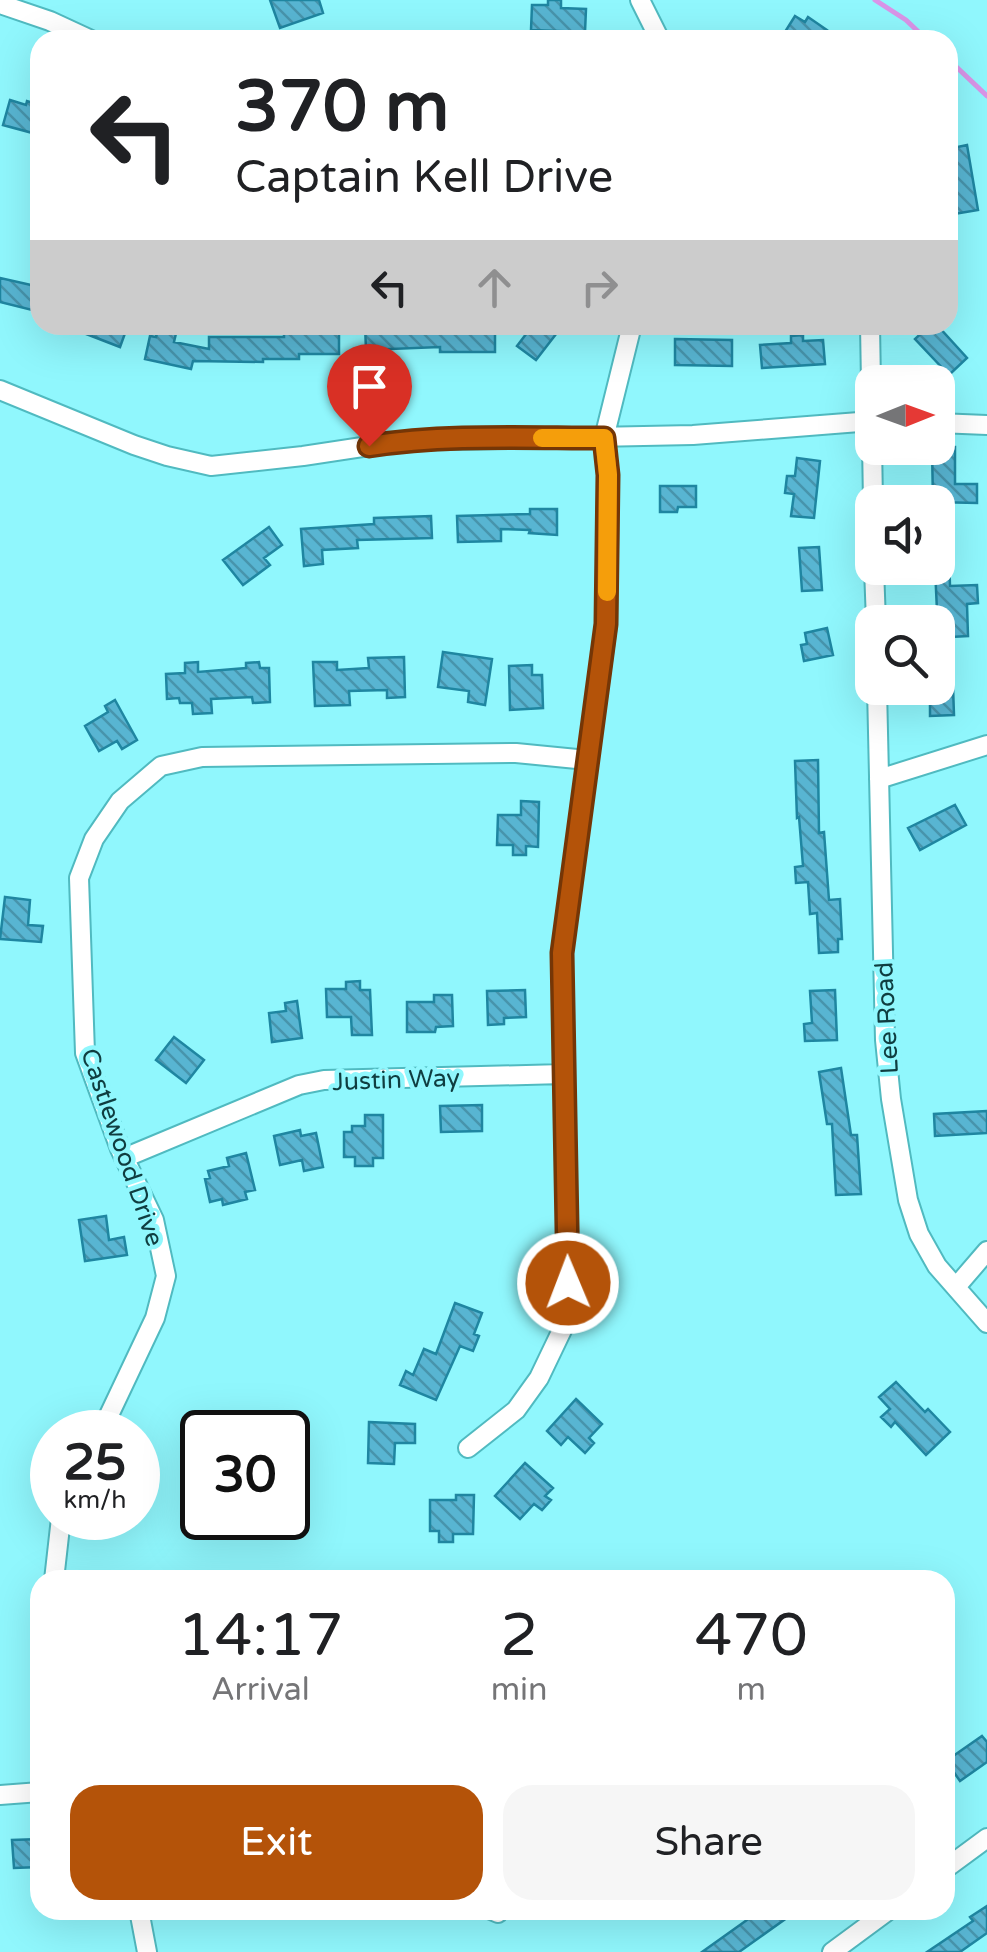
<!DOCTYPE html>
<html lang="en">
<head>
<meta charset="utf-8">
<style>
	:root { --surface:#fff; --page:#f6f6f6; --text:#202124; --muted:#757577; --accent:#b45309 }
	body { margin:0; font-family:"Varela Round",sans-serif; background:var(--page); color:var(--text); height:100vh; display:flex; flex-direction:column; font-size:38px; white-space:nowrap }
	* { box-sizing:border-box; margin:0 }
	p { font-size:32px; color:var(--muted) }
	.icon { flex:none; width:55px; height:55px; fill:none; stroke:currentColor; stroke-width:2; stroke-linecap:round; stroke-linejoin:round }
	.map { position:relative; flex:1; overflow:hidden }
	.side { position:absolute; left:30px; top:1570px; width:925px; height:350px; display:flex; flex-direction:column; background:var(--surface); border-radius:30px; box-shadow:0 10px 40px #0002 }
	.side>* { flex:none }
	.top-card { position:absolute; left:30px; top:30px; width:928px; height:305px; border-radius:30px; box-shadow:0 10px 40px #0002; background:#fff; color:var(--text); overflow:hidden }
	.needle { width:65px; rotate:89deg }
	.fabs { position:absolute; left:855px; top:365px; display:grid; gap:20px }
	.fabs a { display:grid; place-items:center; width:100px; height:100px; border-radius:20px; background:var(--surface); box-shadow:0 10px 40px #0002; font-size:50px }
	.speed { position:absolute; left:30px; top:1410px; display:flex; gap:20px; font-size:50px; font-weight:700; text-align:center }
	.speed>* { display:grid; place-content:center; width:130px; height:130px; border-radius:50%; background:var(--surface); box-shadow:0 10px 40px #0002; line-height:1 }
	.speed small { font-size:25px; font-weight:400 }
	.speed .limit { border:5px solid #111; border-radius:15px; background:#fff; color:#111 }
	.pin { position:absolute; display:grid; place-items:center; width:85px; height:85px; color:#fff; margin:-102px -42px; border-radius:50% 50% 50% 0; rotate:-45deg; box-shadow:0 0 10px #0007 }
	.pin .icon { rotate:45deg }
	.me { position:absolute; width:110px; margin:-55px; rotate:359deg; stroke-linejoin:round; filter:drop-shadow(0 0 8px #0008) }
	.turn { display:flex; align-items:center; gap:35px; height:210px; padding:0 40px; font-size:45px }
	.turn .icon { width:130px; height:130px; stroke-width:2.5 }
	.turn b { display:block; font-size:70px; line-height:85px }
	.lanes { display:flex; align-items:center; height:95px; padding:0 40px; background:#0003; justify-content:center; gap:50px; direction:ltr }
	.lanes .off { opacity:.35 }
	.eta { display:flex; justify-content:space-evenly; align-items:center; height:170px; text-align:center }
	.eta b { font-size:60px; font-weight:600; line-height:70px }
	.primary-button { display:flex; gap:20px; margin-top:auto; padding:20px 40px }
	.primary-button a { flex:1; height:115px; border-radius:30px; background:var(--accent); color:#fff; font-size:40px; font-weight:600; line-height:115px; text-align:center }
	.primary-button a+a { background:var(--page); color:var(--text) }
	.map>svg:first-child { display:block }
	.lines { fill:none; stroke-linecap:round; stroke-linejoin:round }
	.stream { stroke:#d995e8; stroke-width:5 }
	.building { fill:url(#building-back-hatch); stroke:#1f86a1; stroke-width:2.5 }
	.street-casing { stroke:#50bac0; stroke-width:22 }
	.street { stroke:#fff; stroke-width:18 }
	.route-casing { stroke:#753606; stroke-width:25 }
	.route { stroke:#b45309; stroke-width:18 }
	.slow { stroke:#f59e0b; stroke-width:18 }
	.labels { text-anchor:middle; stroke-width:9; stroke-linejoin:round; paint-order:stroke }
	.street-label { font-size:25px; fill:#0f3d40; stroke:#90f7fd }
</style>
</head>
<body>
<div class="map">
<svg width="987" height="1952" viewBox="0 0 987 1952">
	<defs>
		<pattern id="building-back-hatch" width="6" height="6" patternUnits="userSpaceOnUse" patternTransform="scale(2.5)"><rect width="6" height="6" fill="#58b5d2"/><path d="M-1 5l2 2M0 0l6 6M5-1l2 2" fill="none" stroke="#4794ac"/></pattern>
	</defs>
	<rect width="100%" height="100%" fill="#90f7fd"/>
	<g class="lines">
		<path class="stream" d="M875 0 906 20 927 40
			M948 59 987 96"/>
	</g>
	<path class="building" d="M270 0H319L323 13 280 28Z
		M548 0H561V8L586 9 585 32 531 30 532 5H548Z
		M795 16 805 22 808 17 827 30 821 40H791L783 35Z
		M10 100 26 105 27 101 40 105V135L3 125Z
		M967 145 978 210 948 215V194L951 193 948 173V149Z
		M0 278 40 287V312L0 302Z
		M63 325H128L120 347Z
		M159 325H178L174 342 209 349V337H284V325H300V331L339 332V354H299V359H263V362L193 361 191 369 145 359 150 336 156 337Z
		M365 325H425V328H463V325H495V352H440V347L366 350Z
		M533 325H563L536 360 517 346Z
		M930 325H937L967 358 949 375 915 339Z
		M803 335V341L823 340 825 364 762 368 760 345 791 343V336Z
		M675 339 732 340V366L675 365Z
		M955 447V484H977V503L933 502 932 448Z
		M797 458 820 461 814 518 791 516 794 494 785 493 787 476H795Z
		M660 486H696V507H678L677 512H660Z
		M530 509H557V535L529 533 530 530 501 529V541L458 542 457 516 530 514Z
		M431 516 432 538 357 540 358 548 322 550 323 564 304 566 301 529 374 524V518Z
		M938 521H948L950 586 977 585 978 603 967 604 968 636 951 637V631L938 632 935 568H938Z
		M269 527 282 545 264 558 270 565 243 585 223 560Z
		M819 547 822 590 802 591 799 548Z
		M827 628 833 655 804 661 801 645 807 644 805 633Z
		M443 652 492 659 485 705 468 702 469 691 438 687Z
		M404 657 405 697 387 698V690L349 691 350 705 315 706 313 662H337V670L369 668 368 658Z
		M938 657H952L954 715 930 716V688H938Z
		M198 662V672L246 668V663L259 662 260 668H269L270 702 253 703 252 697 211 699 212 713 193 714 192 703H180L179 698 167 699 166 674 185 673V663Z
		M532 665V675H542L543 708 510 710 509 666Z
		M115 700 137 740 122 749 117 741 99 751 85 726 108 712 105 706Z
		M818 760 819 833 824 832 829 900 840 899 842 939H838V952L819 953 817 913 810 914 808 882 796 883 795 867 803 866 799 817 797 818 795 761Z
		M521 801 539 802 538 847 526 846V855H513V845H497L498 815H521Z
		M955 805 966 825 920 850 908 828Z
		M5 897 30 900 28 925 43 926 41 942 0 939Z
		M360 981V990H370L372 1035H352L351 1017H327L326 989H346V982Z
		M525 990 526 1017 504 1018V1024L488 1025 487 991Z
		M835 990 837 1040 805 1041 804 1024 812 1023 810 991Z
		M434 995H452L453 1026 436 1027 435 1032H407V1002H434Z
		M297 1001 302 1038 272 1042 269 1013 286 1011 285 1003Z
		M174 1037 204 1060 186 1083 156 1060Z
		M841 1068 851 1135H857L861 1194 836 1195 832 1124H827L819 1072Z
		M482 1105V1131L441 1132 440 1106Z
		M987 1111V1133L935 1136 934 1114Z
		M365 1115H383V1158H373V1166H355V1157H344V1132H352V1126H365Z
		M300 1130 301 1136 316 1133 323 1167 304 1171 302 1160 280 1165 274 1136Z
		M246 1153 255 1190 245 1192 247 1199 223 1205 222 1199 210 1202 205 1179 210 1178 208 1171 229 1166 227 1158Z
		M106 1216 109 1240 124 1237 127 1255 85 1261 79 1220Z
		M455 1303 482 1313 474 1334 479 1336 473 1351 460 1346 436 1400 400 1385 406 1371 413 1375 424 1349 436 1354Z
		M896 1382 925 1412 928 1409 950 1432 926 1455 895 1422 891 1427 881 1417 890 1409 879 1397Z
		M576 1399 602 1424 589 1438 594 1443 585 1453 568 1437 561 1445 547 1431Z
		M369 1422 415 1424V1443H395L394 1464 368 1463Z
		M525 1463 553 1488 545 1496 551 1500 542 1510 534 1504 520 1519 495 1496Z
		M456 1495H474L473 1534H453V1542H439V1531H430V1500H456Z
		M982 1736 987 1742V1762L960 1781 946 1761Z
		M40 1839V1867L14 1868 12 1840Z
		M987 1906V1933L960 1952H927L973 1921 970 1917Z
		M761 1910H798L739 1952H702Z"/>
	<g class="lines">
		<defs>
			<path id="street" d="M640 0 660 40
				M0 4 50 21 91 40
				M870 325 873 502
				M0 390 134 445 167 456 211 466 303 456 402 441 693 435 872 421
				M938 423 987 425
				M874 568 876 622
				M877 688 885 1040 891 1099 908 1200 919 1234 937 1266 987 1323
				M879 779 987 745
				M124 1158 299 1085 324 1080 563 1074
				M956 1287 987 1251
				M101 1432 155 1318 166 1276 154 1220 120 1149 85 1053 79 878 94 839 120 801 161 766 202 757 516 753 587 760
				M468 1448 516 1410 539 1378 562 1330 568 1283 562 953 607 625 609 475 604 438 632 325
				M54 1580 61 1518
				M0 1795 40 1792
				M945 1869 987 1838
				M139 1910 147 1952
				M491 1910 498 1913
				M832 1952 889 1910"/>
		</defs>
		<use href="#street" class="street-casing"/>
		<use href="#street" class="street"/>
	</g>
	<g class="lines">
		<defs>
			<path id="route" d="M369 446C446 434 526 438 604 438L608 475 606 624 562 953 568 1283"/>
		</defs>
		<use href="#route" class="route-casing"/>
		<use href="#route" class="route"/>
		<path class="slow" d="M542 438H604L608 475 607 592"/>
	</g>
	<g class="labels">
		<g class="street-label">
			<text transform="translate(886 1018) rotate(-93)" y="9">Lee Road</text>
			<text transform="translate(396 1079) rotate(-2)" y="9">Justin Way</text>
			<text transform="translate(123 1147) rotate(71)" y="9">Castlewood Drive</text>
		</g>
	</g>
</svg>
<div class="fabs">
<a><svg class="needle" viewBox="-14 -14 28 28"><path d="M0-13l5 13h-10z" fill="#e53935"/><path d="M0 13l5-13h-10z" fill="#757577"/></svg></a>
<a><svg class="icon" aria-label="sound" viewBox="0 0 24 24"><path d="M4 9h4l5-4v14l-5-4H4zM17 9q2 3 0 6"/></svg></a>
<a><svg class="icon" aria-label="search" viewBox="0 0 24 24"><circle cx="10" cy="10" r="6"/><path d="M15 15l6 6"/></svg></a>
</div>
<div class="speed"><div>25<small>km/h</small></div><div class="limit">30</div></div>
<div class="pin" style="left:369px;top:446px;background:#d93025"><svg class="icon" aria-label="arrive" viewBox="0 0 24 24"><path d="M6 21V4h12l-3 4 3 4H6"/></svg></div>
<svg class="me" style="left:568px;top:1283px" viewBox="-20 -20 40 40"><circle r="17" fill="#b45309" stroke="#fff" stroke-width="3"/><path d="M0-11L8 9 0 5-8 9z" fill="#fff"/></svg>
<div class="top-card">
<div class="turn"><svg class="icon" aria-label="left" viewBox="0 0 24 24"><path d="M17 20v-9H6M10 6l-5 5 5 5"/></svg><div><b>370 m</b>Captain Kell Drive</div></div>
<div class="lanes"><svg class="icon" aria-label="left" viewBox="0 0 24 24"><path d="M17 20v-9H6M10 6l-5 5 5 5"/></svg><svg class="icon off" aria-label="ahead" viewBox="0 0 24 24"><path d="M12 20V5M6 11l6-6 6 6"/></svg><svg class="icon off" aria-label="right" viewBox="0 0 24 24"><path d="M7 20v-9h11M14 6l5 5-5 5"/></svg></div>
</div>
<section class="side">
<div class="eta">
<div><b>14:17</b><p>Arrival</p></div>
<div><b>2</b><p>min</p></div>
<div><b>470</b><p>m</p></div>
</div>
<div class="primary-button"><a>Exit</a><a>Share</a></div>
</section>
</div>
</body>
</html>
